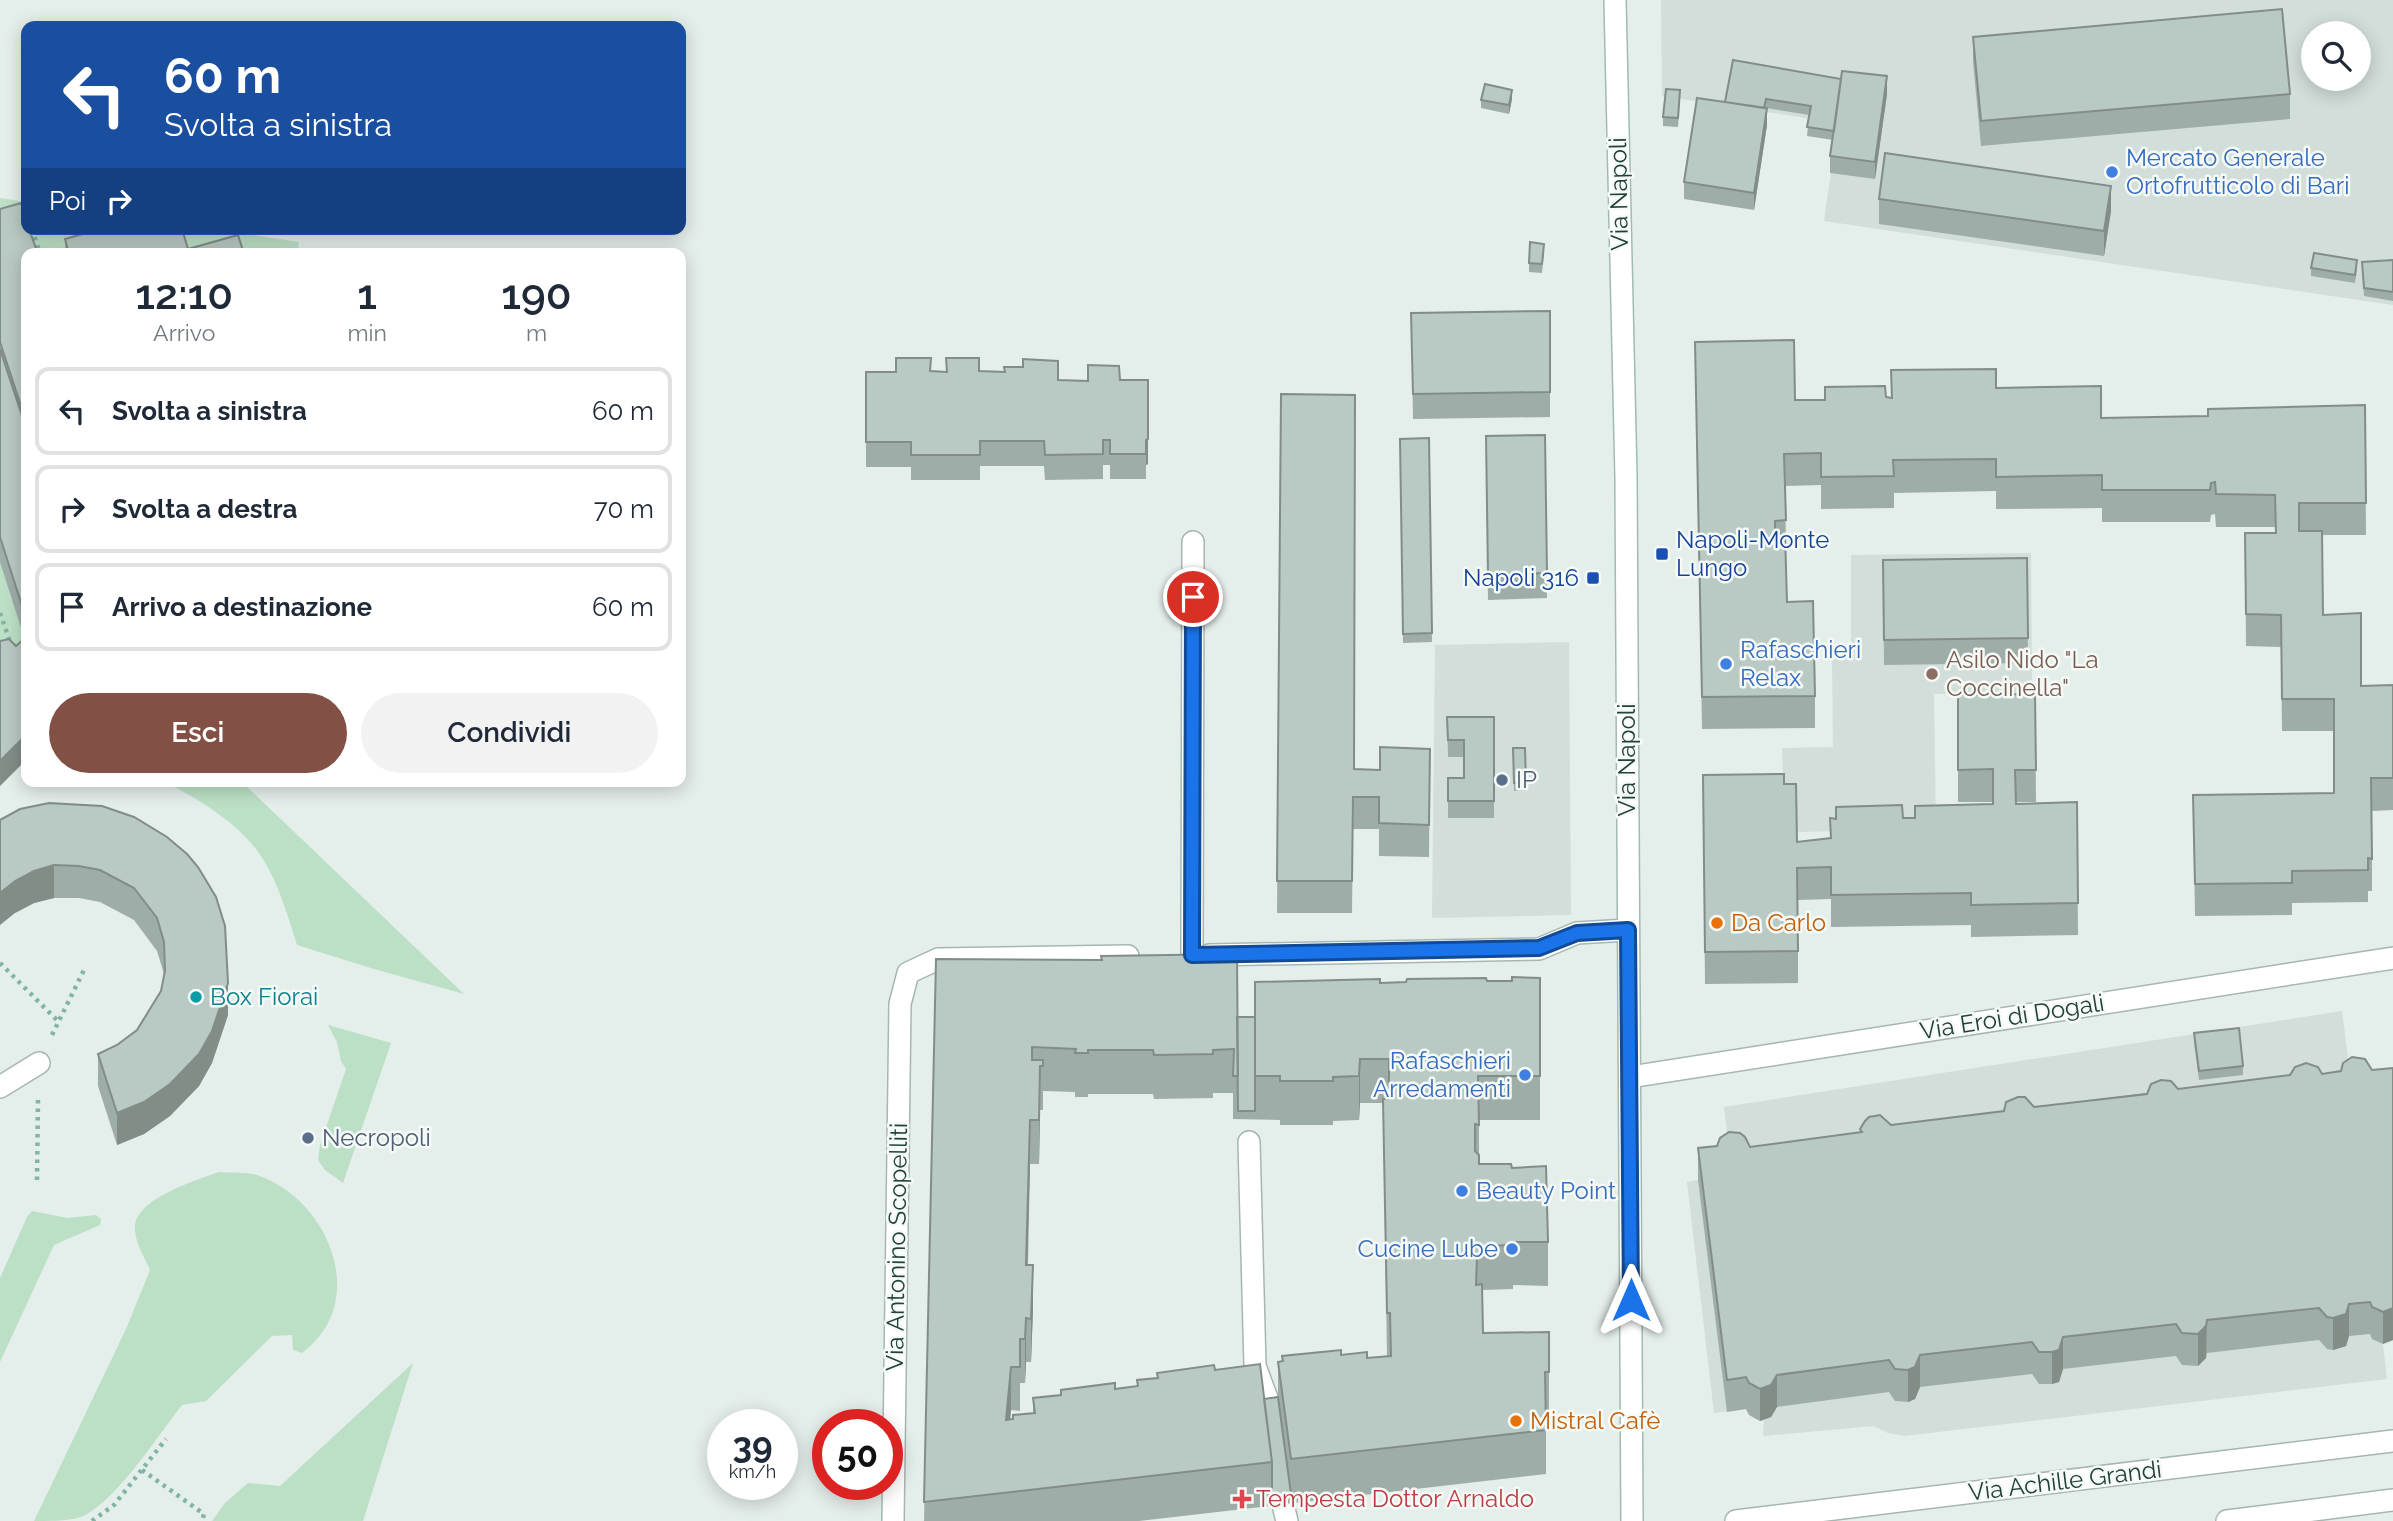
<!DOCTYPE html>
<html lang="it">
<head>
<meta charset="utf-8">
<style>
	:root { --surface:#fff; --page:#f2f2f3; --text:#1f2937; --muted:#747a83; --line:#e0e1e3; --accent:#825045 }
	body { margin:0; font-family:Raleway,sans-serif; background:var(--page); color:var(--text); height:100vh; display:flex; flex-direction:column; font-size:26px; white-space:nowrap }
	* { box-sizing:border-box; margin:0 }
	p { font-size:23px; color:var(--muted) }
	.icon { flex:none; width:38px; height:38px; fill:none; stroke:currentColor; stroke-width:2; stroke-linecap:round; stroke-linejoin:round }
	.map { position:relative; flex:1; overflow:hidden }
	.details { position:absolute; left:21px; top:248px; width:665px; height:539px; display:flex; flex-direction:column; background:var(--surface); border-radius:14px; box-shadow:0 4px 18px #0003 }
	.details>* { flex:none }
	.guide { position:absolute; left:21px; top:21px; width:665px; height:214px; border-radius:14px; box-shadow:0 4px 18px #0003; background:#1a4fa0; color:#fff; overflow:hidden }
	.tools { position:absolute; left:2301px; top:21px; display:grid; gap:14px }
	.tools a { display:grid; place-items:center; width:70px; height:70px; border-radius:50%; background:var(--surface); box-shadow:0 4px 18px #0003; font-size:35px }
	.speed { position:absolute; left:707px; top:1409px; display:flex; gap:14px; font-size:35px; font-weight:700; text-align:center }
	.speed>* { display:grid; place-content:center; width:91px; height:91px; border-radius:50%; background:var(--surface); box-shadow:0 4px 18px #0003; line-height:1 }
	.speed small { font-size:18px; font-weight:400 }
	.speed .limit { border:10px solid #d22; background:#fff; color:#111 }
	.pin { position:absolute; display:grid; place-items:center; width:60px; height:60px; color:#fff; margin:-30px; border:4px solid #fff; border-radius:50%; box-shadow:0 2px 7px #0007 }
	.me { position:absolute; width:77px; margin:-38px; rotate:0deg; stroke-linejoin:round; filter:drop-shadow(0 0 5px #0008) }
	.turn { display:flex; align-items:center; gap:24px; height:147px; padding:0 28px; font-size:32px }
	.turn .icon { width:91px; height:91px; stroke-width:2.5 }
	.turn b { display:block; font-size:49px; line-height:60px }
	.then { display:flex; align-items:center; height:66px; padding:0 28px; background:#0003; gap:14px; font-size:26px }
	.eta { display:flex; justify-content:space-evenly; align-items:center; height:119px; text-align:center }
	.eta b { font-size:42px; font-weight:600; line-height:49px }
	.cta { display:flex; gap:14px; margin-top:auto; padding:14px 28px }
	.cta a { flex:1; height:80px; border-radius:42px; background:var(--accent); color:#fff; font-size:28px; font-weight:600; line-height:80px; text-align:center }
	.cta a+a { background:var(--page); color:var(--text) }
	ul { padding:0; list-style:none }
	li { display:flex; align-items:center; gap:21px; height:88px; margin:0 14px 10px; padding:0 14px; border:4px solid var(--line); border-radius:14px }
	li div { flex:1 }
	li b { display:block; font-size:26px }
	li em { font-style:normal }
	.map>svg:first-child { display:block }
	.built { fill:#d2ded9; fill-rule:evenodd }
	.green { fill:#bce0c6 }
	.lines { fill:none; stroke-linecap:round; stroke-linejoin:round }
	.lane-casing { stroke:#a6b7b1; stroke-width:24 }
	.street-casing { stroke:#a6b7b1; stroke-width:24 }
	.secondary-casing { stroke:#a1bbb2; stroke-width:24 }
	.path { stroke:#82b4a5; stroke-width:4.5; stroke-dasharray:3.5 5; stroke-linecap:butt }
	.lane { stroke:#fff; stroke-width:21 }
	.street { stroke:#fff; stroke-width:21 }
	.secondary { stroke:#fff; stroke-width:21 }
	.wall { fill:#9fada8; fill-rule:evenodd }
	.shaded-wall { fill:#828d88 }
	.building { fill:#b9c9c3; stroke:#828d88; stroke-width:2 }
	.route-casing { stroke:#114b97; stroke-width:18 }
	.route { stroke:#1a73e8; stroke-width:12 }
	.shop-dot { fill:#3f7fe0; stroke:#f5faf7; stroke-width:2.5 }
	.transit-dot { fill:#1a4fb4; stroke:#f5faf7; stroke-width:2.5 }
	.education-dot { fill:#8d6e63; stroke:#f5faf7; stroke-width:2.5 }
	.service-dot { fill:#5c6f8a; stroke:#f5faf7; stroke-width:2.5 }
	.food-dot { fill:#e8710a; stroke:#f5faf7; stroke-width:2.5 }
	.culture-dot { fill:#0f9aa8; stroke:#f5faf7; stroke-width:2.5 }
	.health-dot { fill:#e0444e; stroke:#f5faf7; stroke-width:2.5 }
	.labels { text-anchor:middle; stroke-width:5; stroke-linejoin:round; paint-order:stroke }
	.shop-label { font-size:24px; fill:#366cbe; stroke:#f5faf7; text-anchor:start }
	.street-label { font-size:24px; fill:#224139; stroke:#f5faf7 }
	.transit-label { font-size:24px; fill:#164399; stroke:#f5faf7; text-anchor:start }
	.education-label { font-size:24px; fill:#785e54; stroke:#f5faf7; text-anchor:start }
	.service-label { font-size:24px; fill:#4e5e75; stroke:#f5faf7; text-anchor:start }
	.food-label { font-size:24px; fill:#c56008; stroke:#f5faf7; text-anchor:start }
	.culture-label { font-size:24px; fill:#0d838f; stroke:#f5faf7; text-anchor:start }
	.health-label { font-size:24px; fill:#be3a42; stroke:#f5faf7; text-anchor:start }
</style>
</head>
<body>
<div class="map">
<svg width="2393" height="1521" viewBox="0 0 2393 1521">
	<rect width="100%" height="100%" fill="#e4eeea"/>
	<path class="built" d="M1661 0H2393V305L1824 221 1838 123 1662 96ZM2314 33H2359V79H2314Z
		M2031 553 2032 693 1934 694 1936 829 1797 832 1784 806 1782 748 1833 747 1832 654H1851V555Z
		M1569 642 1571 915 1432 918 1435 645Z
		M2342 1011 2352 1089 2393 1100V1341L2383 1344 2387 1379 1904 1436 1888 1433 1873 1426 1763 1436 1764 1420 1755 1419 1746 1409 1714 1413 1687 1182 1698 1180 1731 1164 1724 1107Z"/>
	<path class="green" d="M0 198 26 202V229H212L299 242 297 254H26V760L0 786Z
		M165 782H242L464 994 374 969 297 945C288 916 279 885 263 859 242 825 200 800 165 782Z
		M328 1025 391 1043 343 1183 325 1170 318 1160 320 1145 346 1069 341 1061 337 1042Z
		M219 1172C231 1173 246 1172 257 1175 329 1199 371 1302 302 1353L293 1350 292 1335 272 1336 206 1401 182 1405C158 1435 113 1507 78 1518 64 1521 49 1521 34 1521L126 1329 150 1270C144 1256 135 1243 135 1228 134 1199 197 1180 219 1172Z
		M32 1211 68 1218 96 1215 101 1219 100 1225 54 1245 0 1362V1278L27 1217Z
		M413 1363 363 1521H212L225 1503 248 1483 280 1486Z"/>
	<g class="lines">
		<defs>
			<path id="lane" d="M0 1087 39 1063
				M1249 1142 1255 1366 1268 1401
				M1284 1509 1287 1521"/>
			<path id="street" d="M1192 955 1193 542
				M1209 955 1539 949 1577 933 1627 930
				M1630 1077 2393 958
				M893 1521 900 1004 908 973 938 959 1128 956
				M1736 1521 2393 1441
				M2227 1521 2393 1500"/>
			<path id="secondary" d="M1615 0 1626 477 1632 1521"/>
		</defs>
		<use href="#lane" class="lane-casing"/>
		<use href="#street" class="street-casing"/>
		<use href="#secondary" class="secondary-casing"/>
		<path class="path" d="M32 229 40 254
			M0 613 10 642
			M0 963 59 1022
			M52 1035 84 970
			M37 1180 38 1100
			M142 1470 204 1514 202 1521
			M92 1521 114 1505 166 1439"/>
		<use href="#lane" class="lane"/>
		<use href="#street" class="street"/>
		<use href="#secondary" class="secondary"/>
	</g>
	<path class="wall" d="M1973 37 2290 94V119L1981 146 1973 62Z
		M1733 60 1887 94 1875 179 1830 173V156L1833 140 1807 136 1809 115 1766 108 1767 125 1754 210 1684 199V182L1725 102Z
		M1512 99 1509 114 1481 108V100Z
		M1680 99 1678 127 1663 126V117Z
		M1879 199 2111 211 2104 256 1879 224Z
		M0 209 26 254V636L24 637 0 562Z
		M140 233 188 249 244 254H65V239Z
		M1544 252 1542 273 1529 272V263Z
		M2393 260V301L2364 296 2362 262Z
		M2311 268 2357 269 2355 283 2311 276Z
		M1550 311V417L1413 419 1411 313Z
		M1695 342 1795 400H1825L1886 397 1891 398V370L1996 388 2101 418 2208 416 2365 405 2366 535H2322L2323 615 2361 686 2393 685V810L2372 811V891H2368V902L2292 903V915L2195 916 2193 795 2334 793V731H2282L2281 647 2246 646 2245 533H2275V527H2216L2215 514 2211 515 2210 522H2102V508L1996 509V491L1894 493V508L1821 509V485L1785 486 1787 602 1815 696V728L1702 729Z
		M979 371 1058 380 1088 381 1148 380V464L1146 465V479H1110V465H1103V479L1045 480 1044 466H980V480H911V467H866V372Z
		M1281 394 1354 769 1380 770 1430 749 1429 857 1379 856V829H1353L1352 913H1277Z
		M1545 435 1547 598 1488 600 1486 461Z
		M1429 438 1432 642 1403 643 1400 439Z
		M2027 558 2028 663 1884 665 1883 560Z
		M2035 694 2036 802H2016V804L2077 802 2078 935 1971 937V925L1831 927V899L1798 900V983L1705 984 1703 775 1784 784 1797 842 1830 838V818L1836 819V807L1903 818H1915L1993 804V802H1958V695Z
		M1447 717H1494V818H1448V778H1464V757H1448Z
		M1513 748H1525L1526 790 1514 791Z
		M102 806 228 1015 212 1063 199 1086 170 1116 144 1134 117 1145 98 1086V1054L117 1045 137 1030 161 991 164 974 157 951 134 920 100 902 79 898H54L34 903 15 913Z
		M936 959 1237 1017H1255L1380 983 1512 981 1540 978V1120H1479V1164L1512 1168 1548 1242V1286L1513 1285V1289L1482 1290 1483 1333 1549 1332V1415L1546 1416V1474L1139 1521H924ZM1043 1091 1075 1092V1097H1088V1094H1153L1154 1099 1213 1098V1093H1233V1119L1280 1120V1125H1333V1121L1359 1120 1360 1103H1383L1387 1356 1367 1358 1341 1355 1282 1356V1361L1278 1362V1397L1264 1399 1215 1370 1157 1373V1378L1137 1386 1033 1398V1414L1010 1419 1011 1410 1020 1411V1383H1025L1026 1362H1031L1033 1309 1028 1265 1030 1164H1039L1040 1110H1043Z
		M2194 1033 2243 1066V1075L2199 1080 2194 1042Z
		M2393 1068 2383 1344 2372 1339 2370 1334 2349 1336 2346 1346 2333 1350 2327 1349 2319 1340 2207 1353 2206 1358 2198 1366 2182 1365 2176 1356 2063 1369 2059 1382 2052 1384H2039L2032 1374 1920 1387 1915 1399 1908 1402 1895 1401 1889 1392 1777 1407 1771 1417 1760 1421 1749 1415 1746 1409 1727 1412 1698 1180V1148L1750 1147 1860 1132V1129L2178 1089 2322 1074Z"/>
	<path class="shaded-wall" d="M1887 76V94L1875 179V162Z
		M1512 90V99L1509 114V105Z
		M1767 108V125L1754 210V193Z
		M2111 186V211L2104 256V231Z
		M1148 439V464L1146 465V440Z
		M26 611V636L24 637V612Z
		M26 735V760L0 786V761Z
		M54 865V898L34 903 15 913 0 925V893L15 881 34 871Z
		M228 983V1015L212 1063 199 1086 170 1116 144 1134 117 1145V1113Z
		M1360 1059V1103L1359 1120V1076Z
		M1040 1066V1110L1039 1164V1120Z
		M1030 1120V1164L1026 1309V1265Z
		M1033 1265V1309L1031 1362V1319Z
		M2349 1304V1336L2346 1346 2333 1350V1318Z
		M2393 1308V1340L2383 1344V1312Z
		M1026 1318V1362L1025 1383V1339Z
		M2207 1320 2206 1358 2198 1366V1334Z
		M2063 1337V1369L2059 1382 2052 1384V1352Z
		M1920 1355V1387L1915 1399 1908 1402V1370Z
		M1011 1367V1410L1006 1463V1420Z
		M1777 1375V1407L1771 1417 1760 1421V1389Z"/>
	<path class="building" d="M2282 9 2290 94 1981 121 1973 37Z
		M1733 60 1841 79 1834 131 1807 127 1811 106 1766 99 1764 108 1725 102Z
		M1842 71 1887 76 1875 162 1830 156Z
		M1485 84 1512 90 1509 105 1481 100Z
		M1666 89 1680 90 1678 118 1663 117Z
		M1697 98 1767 108 1754 193 1684 182Z
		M1885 153 2111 186 2104 231 1879 199Z
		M21 203 26 220V229H29L38 254H26V421L0 342V209Z
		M100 229H138L140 233 153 229H182L188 249 238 235 244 254H69L65 239Z
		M1530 242 1544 244 1542 264 1529 263Z
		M2314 253 2357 260 2355 275 2311 268Z
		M2393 260V292L2364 288 2362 262Z
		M1550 311V392L1413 394 1411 313Z
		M1794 340 1795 400H1825V387L1885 386 1886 397 1892 398 1891 370 1996 369V388L2101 386V418L2208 416V409L2365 405 2366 503H2299V531H2322L2323 615 2361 613V686L2393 685V778H2371L2372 859 2368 858V870L2292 871V883L2195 884 2193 795 2334 793V699H2282L2281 615 2246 614 2245 533H2276L2275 495 2216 494 2215 482 2211 483 2210 490H2102V475L1996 477V459L1893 460 1894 476 1821 477V453L1784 454 1786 520 1775 521V534L1785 535 1787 602 1813 601 1815 696 1702 697 1695 342Z
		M0 349 26 428V611L24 612 0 537Z
		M896 358H931L930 371 947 372 946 358H979V371L1005 372 1004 367H1023V359L1058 361V380L1088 381V365L1119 366 1120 380H1148V439L1146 440V454H1110V440H1103V454L1045 455 1044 441H980V455H911V442H866V372H896Z
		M1281 394 1355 395 1354 769 1380 770V747L1430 749 1429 825 1379 823V797H1353L1352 881H1277Z
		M1545 435 1547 573 1488 575 1486 436Z
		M1429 438 1432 633 1403 634 1400 439Z
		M2027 558 2028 638 1884 640 1883 560Z
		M26 637V735L0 761V641L9 639 16 646Z
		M2035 694 2036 770H2015L2016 804 2077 802 2078 903 1971 905V893L1831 895V867L1797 868 1798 951 1705 952 1703 775 1784 774V784H1796L1797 842 1831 838 1830 818 1836 819V807L1902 805 1903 818H1915V806L1993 804V769L1958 770V695Z
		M1447 717H1494V801H1448V778H1464V740H1448Z
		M1513 748H1525L1526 782 1514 783Z
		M49 803 102 806 134 817 167 837 187 854 198 867 216 897 225 926 228 983 212 1031 199 1054 170 1084 144 1102 117 1113 98 1054 117 1045 137 1030 161 991 165 971 164 942 157 918 134 888 100 870 79 866 54 865 34 871 15 881 0 893V820L20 809Z
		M1237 954 1238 1076H1233L1234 1049 1213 1050V1054L1154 1055 1153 1050H1088V1053H1075L1076 1049 1032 1047V1060H1043V1066H1040L1039 1120H1030L1026 1265H1033L1031 1319 1026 1318 1025 1339H1020V1367H1011L1006 1420 1013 1419V1415L1035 1413 1033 1398 1061 1395V1390L1115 1383V1389L1138 1386 1137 1380 1158 1378 1157 1373 1214 1365 1215 1370 1260 1364 1272 1462 924 1502 936 959 1102 960 1101 956Z
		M1512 977 1540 978V1076H1478L1479 1125 1475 1124V1151L1479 1155V1164H1511L1512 1168 1546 1166 1548 1242H1513V1245L1481 1246V1256H1477L1476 1285 1482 1284 1483 1333 1549 1332V1372H1545L1546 1430 1291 1459 1278 1362 1283 1361 1282 1356 1341 1350V1355L1367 1352V1358L1391 1356 1390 1313H1387L1383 1099H1389V1059H1360L1359 1076 1333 1077V1081H1280V1076H1255V982L1380 979V983L1406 982 1407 979 1486 978 1487 981H1512Z
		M1237 1017H1255V1111H1238Z
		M2239 1028 2243 1066 2199 1071 2194 1033Z
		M2352 1057 2365 1059 2372 1070 2393 1068V1308L2383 1312 2372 1307 2370 1302 2349 1304 2346 1314 2333 1318 2327 1317 2319 1308 2207 1320 2206 1326 2198 1334 2182 1333 2176 1324 2063 1337 2059 1350 2052 1352H2039L2032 1342 1920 1355 1915 1367 1908 1370 1895 1369 1889 1360 1777 1375 1771 1385 1760 1389 1749 1383 1746 1377 1727 1380 1698 1148 1717 1146 1720 1138 1729 1132 1740 1133 1745 1137 1750 1147 1862 1132 1860 1129 1865 1121 1869 1117 1880 1115 1891 1125 2004 1111 2006 1102 2018 1097H2025L2034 1107 2147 1094 2151 1084 2161 1080 2171 1081 2178 1089 2290 1075 2295 1067 2306 1063 2318 1067 2322 1074 2341 1071 2343 1063Z
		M1278 1397 1291 1494 1272 1497V1462L1264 1399Z"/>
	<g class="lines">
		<defs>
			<path id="route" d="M1193 597 1192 955 1539 948 1577 933 1628 930 1631 1300"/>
		</defs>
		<use href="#route" class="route-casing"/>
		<use href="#route" class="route"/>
	</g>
	<g class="shop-dot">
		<circle cx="2112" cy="172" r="7"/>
		<circle cx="1726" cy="664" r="7"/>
		<circle cx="1525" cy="1075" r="7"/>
		<circle cx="1462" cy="1191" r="7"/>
		<circle cx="1512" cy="1249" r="7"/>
	</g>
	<g class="transit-dot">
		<rect x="1655" y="547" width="14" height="14" rx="3.5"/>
		<rect x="1586" y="571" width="14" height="14" rx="3.5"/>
	</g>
	<circle class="education-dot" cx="1932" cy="674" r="7"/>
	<g class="service-dot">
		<circle cx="1502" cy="780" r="7"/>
		<circle cx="308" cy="1138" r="7"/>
	</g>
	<g class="food-dot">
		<circle cx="1717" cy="923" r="7"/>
		<circle cx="1516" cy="1421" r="7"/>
	</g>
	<circle class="culture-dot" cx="196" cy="997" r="7"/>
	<path class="health-dot" d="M1238.5 1488.5h7v7h7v7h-7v7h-7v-7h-7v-7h7z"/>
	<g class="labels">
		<g class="shop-label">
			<text x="2126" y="166">Mercato Generale<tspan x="2126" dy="28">Ortofrutticolo di Bari</tspan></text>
			<text x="1740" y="658">Rafaschieri<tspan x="1740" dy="28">Relax</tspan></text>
			<text x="1511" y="1069" text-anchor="end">Rafaschieri<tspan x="1511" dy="28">Arredamenti</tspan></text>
			<text x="1476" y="1199">Beauty Point</text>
			<text x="1498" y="1257" text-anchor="end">Cucine Lube</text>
		</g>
		<g class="street-label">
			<text transform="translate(1619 194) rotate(-91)" y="8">Via Napoli</text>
			<text transform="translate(1627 760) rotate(-90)" y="8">Via Napoli</text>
			<text transform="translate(2012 1017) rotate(-9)" y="8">Via Eroi di Dogali</text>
			<text transform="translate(897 1247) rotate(-89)" y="8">Via Antonino Scopelliti</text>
			<text transform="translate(2065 1481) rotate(-7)" y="8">Via Achille Grandi</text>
		</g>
		<g class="transit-label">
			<text x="1676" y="548">Napoli-Monte<tspan x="1676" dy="28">Lungo</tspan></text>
			<text x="1579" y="586" text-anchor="end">Napoli 316</text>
		</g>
		<g class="education-label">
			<text x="1946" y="668">Asilo Nido "La<tspan x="1946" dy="28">Coccinella"</tspan></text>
		</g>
		<g class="service-label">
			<text x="1516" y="788">IP</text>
			<text x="322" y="1146">Necropoli</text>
		</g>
		<g class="food-label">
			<text x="1731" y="931">Da Carlo</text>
			<text x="1530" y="1429">Mistral Cafè</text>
		</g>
		<g class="culture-label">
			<text x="210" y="1005">Box Fiorai</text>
		</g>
		<g class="health-label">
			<text x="1256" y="1507">Tempesta Dottor Arnaldo</text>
		</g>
	</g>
</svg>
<div class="tools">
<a><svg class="icon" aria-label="search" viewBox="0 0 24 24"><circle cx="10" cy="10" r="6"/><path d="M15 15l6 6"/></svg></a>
</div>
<div class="speed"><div>39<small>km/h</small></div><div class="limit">50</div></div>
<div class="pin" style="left:1193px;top:597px;background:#d93025"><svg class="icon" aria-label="arrive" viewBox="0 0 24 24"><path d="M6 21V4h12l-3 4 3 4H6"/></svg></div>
<svg class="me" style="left:1631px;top:1300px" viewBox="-20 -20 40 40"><path d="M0-17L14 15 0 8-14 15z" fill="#1a73e8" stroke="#fff" stroke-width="4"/></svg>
<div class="guide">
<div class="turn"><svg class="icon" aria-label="left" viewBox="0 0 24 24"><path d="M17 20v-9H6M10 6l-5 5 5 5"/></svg><div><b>60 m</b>Svolta a sinistra</div></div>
<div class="then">Poi<svg class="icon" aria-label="right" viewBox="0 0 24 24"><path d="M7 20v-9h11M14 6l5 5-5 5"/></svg></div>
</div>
<section class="details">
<div class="eta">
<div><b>12:10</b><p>Arrivo</p></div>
<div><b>1</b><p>min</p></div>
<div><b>190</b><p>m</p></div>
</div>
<ul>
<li><svg class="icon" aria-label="left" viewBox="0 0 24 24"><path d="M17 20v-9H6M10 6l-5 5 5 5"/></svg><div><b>Svolta a sinistra</b></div><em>60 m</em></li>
<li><svg class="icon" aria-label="right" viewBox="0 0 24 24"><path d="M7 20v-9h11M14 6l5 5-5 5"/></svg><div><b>Svolta a destra</b></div><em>70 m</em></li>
<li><svg class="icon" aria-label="arrive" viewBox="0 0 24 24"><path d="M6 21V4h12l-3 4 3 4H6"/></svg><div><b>Arrivo a destinazione</b></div><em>60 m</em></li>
</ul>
<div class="cta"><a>Esci</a><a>Condividi</a></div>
</section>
</div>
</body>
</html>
